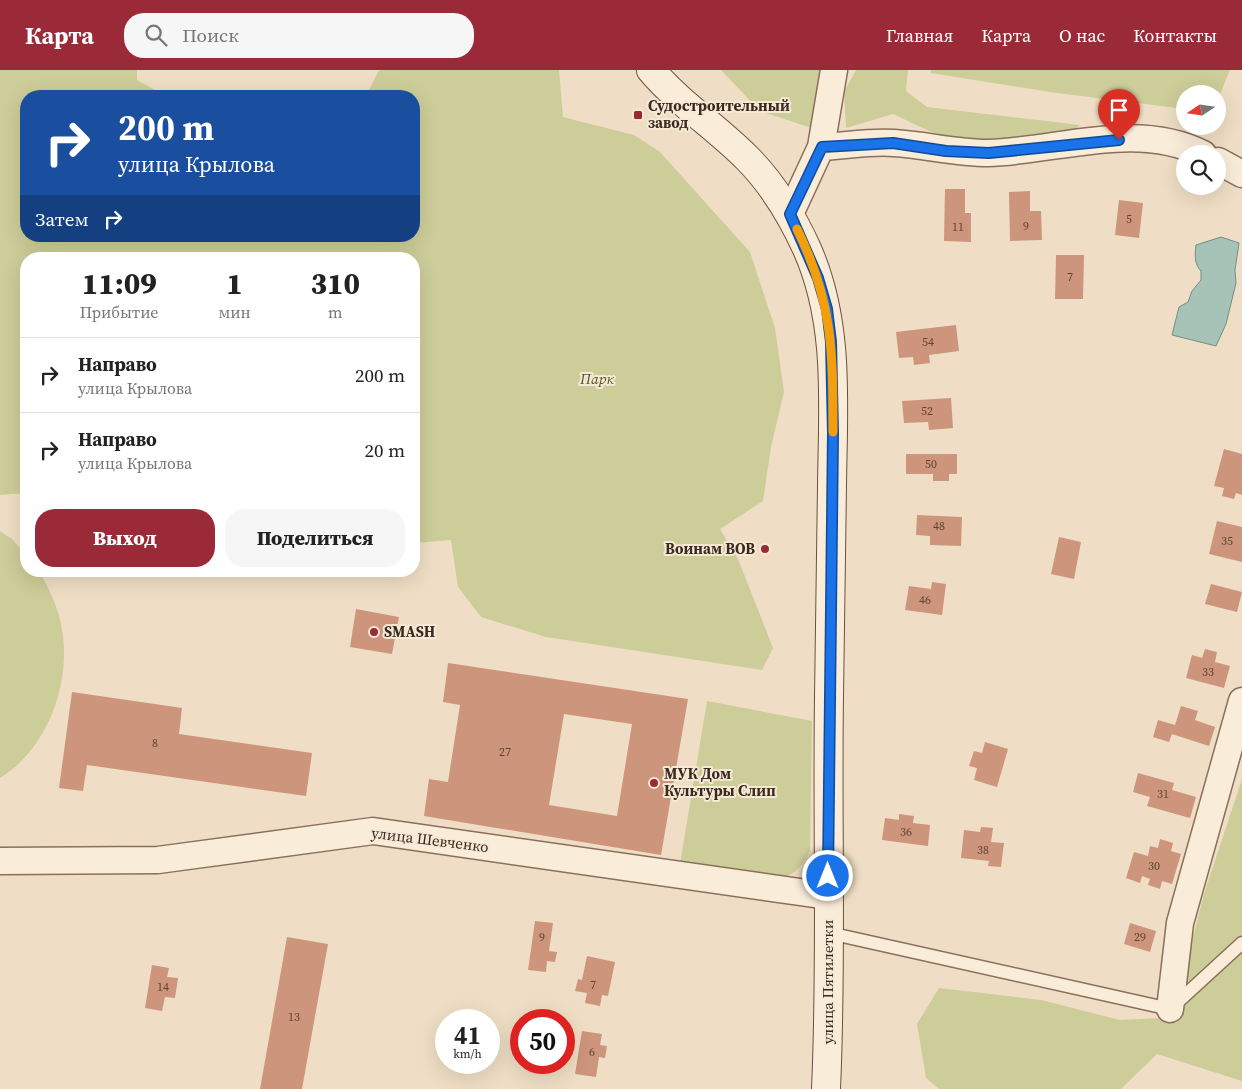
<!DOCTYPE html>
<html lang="ru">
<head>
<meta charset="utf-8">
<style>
	:root { --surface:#fff; --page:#f6f6f6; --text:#222; --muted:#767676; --line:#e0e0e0; --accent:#9a2a37 }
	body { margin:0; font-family:"Source Serif 4",serif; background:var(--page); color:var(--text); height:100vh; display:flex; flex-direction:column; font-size:19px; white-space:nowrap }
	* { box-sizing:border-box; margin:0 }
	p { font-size:16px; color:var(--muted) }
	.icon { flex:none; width:28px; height:28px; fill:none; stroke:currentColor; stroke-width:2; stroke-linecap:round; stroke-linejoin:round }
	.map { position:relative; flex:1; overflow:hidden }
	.panel { position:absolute; left:20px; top:182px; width:400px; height:325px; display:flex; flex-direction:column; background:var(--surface); border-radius:20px; box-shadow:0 5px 20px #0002 }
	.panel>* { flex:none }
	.hud { position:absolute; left:20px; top:20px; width:400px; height:152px; border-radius:20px; box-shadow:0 5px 20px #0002; background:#1a4fa0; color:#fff; overflow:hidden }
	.needle { width:32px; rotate:257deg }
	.fabs { position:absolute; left:1176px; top:15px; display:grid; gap:10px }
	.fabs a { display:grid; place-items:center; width:50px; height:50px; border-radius:50%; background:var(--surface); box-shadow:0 5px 20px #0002; font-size:25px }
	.speed { position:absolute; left:435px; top:939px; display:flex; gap:10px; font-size:25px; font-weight:700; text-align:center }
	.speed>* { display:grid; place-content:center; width:65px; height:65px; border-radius:50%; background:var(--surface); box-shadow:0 5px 20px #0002; line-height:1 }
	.speed small { font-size:12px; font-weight:400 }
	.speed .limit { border:8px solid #d22; background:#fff; color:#111 }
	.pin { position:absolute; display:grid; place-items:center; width:42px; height:42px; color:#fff; margin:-51px -21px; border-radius:50% 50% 50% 0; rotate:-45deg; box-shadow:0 0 5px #0007 }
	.pin .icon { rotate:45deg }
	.me { position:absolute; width:55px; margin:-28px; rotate:0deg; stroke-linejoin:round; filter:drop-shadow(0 0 4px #0008) }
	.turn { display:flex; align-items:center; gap:18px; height:105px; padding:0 15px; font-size:22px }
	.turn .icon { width:65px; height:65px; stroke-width:2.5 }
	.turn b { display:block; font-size:35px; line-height:42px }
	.then { display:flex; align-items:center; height:48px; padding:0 15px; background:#0003; gap:10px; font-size:19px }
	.eta { display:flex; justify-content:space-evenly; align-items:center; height:85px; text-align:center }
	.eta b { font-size:30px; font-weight:800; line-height:35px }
	.cta { display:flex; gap:10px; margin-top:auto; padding:10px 15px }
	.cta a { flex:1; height:58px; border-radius:20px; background:var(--accent); color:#fff; font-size:20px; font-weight:800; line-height:58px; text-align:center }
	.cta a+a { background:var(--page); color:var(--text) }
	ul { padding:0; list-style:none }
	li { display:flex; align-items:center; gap:15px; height:75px; padding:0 15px; border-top:1px solid var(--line) }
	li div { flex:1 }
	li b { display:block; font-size:19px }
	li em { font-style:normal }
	header { display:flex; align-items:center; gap:30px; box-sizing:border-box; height:70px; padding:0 25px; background:var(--accent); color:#fff }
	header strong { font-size:24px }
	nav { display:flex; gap:28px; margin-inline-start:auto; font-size:18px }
	.search { width:350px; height:45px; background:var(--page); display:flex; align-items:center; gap:12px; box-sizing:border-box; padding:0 18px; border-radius:20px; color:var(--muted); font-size:19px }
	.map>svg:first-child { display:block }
	.green { fill:#cdcd99 }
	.water { fill:#a7c2b7; stroke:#6d9184 }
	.building { fill:#cd957b; fill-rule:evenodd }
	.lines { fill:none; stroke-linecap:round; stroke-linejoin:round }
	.service-casing { stroke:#8a6f5b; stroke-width:15 }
	.minor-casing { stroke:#8a6f5b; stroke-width:29 }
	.secondary-casing { stroke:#6c503e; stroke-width:30 }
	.service { stroke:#f9ecd9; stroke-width:12 }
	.minor { stroke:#f9ecd9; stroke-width:26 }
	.secondary { stroke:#f9ecd9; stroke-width:28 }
	.route-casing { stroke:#114b97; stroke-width:12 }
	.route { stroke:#1a73e8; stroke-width:9 }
	.slow { stroke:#f59e0b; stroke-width:9 }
	.poi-dot { fill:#9a2a37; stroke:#f6e9d5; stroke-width:2 }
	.labels { text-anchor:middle; stroke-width:4; stroke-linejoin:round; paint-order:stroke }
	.number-label { font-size:12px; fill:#5f4436 }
	.poi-label { font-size:15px; font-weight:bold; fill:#3a291f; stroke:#f6e9d5; text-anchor:start }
	.park-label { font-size:15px; font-style:italic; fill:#505725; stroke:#f6e9d5 }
	.street-label { font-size:15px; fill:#3a291f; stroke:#f6e9d5 }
</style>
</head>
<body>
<header>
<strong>Карта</strong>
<div class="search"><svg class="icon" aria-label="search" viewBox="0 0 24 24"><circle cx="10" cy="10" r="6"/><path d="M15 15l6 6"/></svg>Поиск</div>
<nav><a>Главная</a><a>Карта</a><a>О нас</a><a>Контакты</a></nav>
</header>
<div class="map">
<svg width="1242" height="1019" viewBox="0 0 1242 1019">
	<rect width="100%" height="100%" fill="#efdec5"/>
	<path class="green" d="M0 0H137V10L166 26H181H26V166H414V26H366L378 2 381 0H559L563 47 634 65 660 82 750 182 775 258 784 322 771 377 763 431 720 459 738 489 773 578 762 600 546 567 481 547 458 517 451 470 414 473V189H26V423L0 425Z
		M721 0H821L815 59 760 41Z
		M856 0H908L906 21 927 37 1080 55 1066 67 975 75 929 61 893 44 846 58 844 22Z
		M931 0H1230L1218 29V24H1185V39L1050 22 931 3Z
		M0 461 12 469 26 485V501H39C49 518 57 535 61 554 73 609 49 678 0 708Z
		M707 631 812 651 810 781C804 791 799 802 787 806 769 813 702 797 680 794Z
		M1242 709V1011L1157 984 1121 1019H939L926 1008 917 954 939 918 1041 930 1120 950 1161 948 1179 922 1204 824Z"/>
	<path class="water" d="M1221 167 1239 173 1235 200 1236 213 1226 254 1216 276 1172 265 1179 237 1188 232 1192 221 1201 210V201C1194 194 1195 184 1196 175Z"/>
	<path class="building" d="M945 119H965V143H971V172L944 171Z
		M1030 121V141H1041L1042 170 1010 171 1009 122Z
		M1119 130 1143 133 1139 168 1115 165Z
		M1056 185H1084L1083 229H1055Z
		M956 255 959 281 929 285 930 293 914 295 913 287 899 288 896 262Z
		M951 328 953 358 929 360 928 352 904 353 902 331Z
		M1224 379 1242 384V425L1236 423 1234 429 1222 426 1224 418 1214 416Z
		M906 384H957V404H949V411H933V404H906Z
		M917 445 962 447 961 476 930 475V466L916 465Z
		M1217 451 1242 457V492L1209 484Z
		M1059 467 1081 472 1074 509 1051 504Z
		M932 512 946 514 942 545 905 540 909 516 931 519Z
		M1211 514 1242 522 1237 542 1205 534Z
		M356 539 399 547 392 584 350 577Z
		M1205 579 1217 582 1215 592 1230 596 1224 618 1186 608 1192 585 1202 588Z
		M448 593 688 629 661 785 424 746 429 709 448 712 460 635 443 632ZM564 644 632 654 617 746 549 735Z
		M72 622 182 638 179 664 312 683 306 726 87 695 83 721 59 718Z
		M1181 636 1198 641 1195 650 1215 657 1209 676 1172 664 1169 672 1153 667 1158 650 1175 655Z
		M985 672 1008 679 997 717 974 710 977 698 969 696 974 681 982 683Z
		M1138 703 1174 713 1172 720 1196 727 1190 748 1147 736 1150 727 1133 722Z
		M899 744 914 746 913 753 930 755 928 776 882 770 885 748 899 750Z
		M981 757 993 758 991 772 1004 773 1001 797 988 796 989 791 961 788 964 760 980 762Z
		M1160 769 1173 773 1171 781 1181 784 1172 814 1162 811 1160 819 1148 815 1150 809 1142 806 1140 813 1126 808 1134 782 1148 786 1150 776 1158 778Z
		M535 851 553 853 549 881 557 882 555 892 547 891 546 902 528 900Z
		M1130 853 1156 861 1150 882 1124 874Z
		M287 867 328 874 302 1019H260Z
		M587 886 615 892 608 926 602 925 600 936 585 933 587 923 575 921 578 909 582 910Z
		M152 895 169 898 167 907 178 908 175 928 165 927 162 941 145 938Z
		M582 961 602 964 600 975 607 976 605 988 599 987 596 1007 575 1004Z"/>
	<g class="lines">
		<defs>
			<path id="service" d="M829 863 1170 939 1242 873"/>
			<path id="minor" d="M821 77 834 0
				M1218 91 1242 104
				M790 144 821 77C845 76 870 71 894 73 926 75 956 83 988 83 1058 81 1137 50 1203 84
				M0 791 158 790 373 761 828 826
				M1170 939 1180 853 1242 631"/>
			<path id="secondary" d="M651 0C680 34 716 57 747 88 773 114 792 146 807 179 840 253 833 335 832 415 831 485 830 556 829 627 827 758 832 888 826 1019"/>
		</defs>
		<use href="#service" class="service-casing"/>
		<use href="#minor" class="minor-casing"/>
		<use href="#secondary" class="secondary-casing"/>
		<use href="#service" class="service"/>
		<use href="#minor" class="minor"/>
		<use href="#secondary" class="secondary"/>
	</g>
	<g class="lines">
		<defs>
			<path id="route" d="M828 806 833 363 831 272 827 239 818 208 790 144 822 77 893 73 946 81 989 83 1119 70"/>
		</defs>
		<use href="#route" class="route-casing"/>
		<use href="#route" class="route"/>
		<path class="slow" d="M797 159C833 232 833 282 833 362"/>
	</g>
	<g class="poi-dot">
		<rect x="633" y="40" width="10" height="10" rx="2.5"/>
		<circle cx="765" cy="479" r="5"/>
		<circle cx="374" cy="562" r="5"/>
		<circle cx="654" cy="713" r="5"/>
	</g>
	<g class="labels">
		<g class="number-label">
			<text x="1129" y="153">5</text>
			<text x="1026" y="160">9</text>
			<text x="958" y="161">11</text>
			<text x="1070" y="211">7</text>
			<text x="928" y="276">54</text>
			<text x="927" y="345">52</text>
			<text x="931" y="398">50</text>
			<text x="939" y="460">48</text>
			<text x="1227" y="475">35</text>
			<text x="925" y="534">46</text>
			<text x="1208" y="606">33</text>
			<text x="155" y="677">8</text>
			<text x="505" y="686">27</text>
			<text x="1163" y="728">31</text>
			<text x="906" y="766">36</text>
			<text x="983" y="784">38</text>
			<text x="1154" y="800">30</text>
			<text x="542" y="871">9</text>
			<text x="1140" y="871">29</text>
			<text x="593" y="919">7</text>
			<text x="163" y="921">14</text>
			<text x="294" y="951">13</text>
			<text x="592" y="986">6</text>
		</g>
		<g class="poi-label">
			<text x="648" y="41">Судостроительный<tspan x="648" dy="17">завод</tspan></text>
			<text x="755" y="484" text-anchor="end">Воинам ВОВ</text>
			<text x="384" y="567">SMASH</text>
			<text x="664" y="709">МУК Дом<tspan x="664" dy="17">Культуры Слип</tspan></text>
		</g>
		<g class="park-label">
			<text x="597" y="314">Парк</text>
		</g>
		<g class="street-label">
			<text transform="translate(430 770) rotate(7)" y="5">улица Шевченко</text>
			<text transform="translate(828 912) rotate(-90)" y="5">улица Пятилетки</text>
		</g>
	</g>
</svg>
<div class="fabs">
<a><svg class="needle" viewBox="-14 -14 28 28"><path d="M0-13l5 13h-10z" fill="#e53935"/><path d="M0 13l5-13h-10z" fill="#767676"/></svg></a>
<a><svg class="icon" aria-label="search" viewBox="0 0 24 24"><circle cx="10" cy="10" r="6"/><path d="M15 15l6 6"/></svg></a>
</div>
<div class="speed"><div>41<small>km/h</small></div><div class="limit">50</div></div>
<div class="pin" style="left:1119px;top:70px;background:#d93025"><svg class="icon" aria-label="arrive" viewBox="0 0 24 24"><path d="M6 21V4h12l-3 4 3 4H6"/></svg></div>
<svg class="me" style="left:828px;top:806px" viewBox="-20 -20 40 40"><circle r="17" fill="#1a73e8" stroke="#fff" stroke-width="3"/><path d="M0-11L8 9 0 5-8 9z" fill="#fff"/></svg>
<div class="hud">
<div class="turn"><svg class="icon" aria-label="right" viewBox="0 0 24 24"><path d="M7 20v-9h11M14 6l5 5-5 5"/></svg><div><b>200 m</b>улица Крылова</div></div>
<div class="then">Затем<svg class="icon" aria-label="right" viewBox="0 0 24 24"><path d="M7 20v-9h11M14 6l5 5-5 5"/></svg></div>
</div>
<section class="panel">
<div class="eta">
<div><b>11:09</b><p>Прибытие</p></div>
<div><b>1</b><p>мин</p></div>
<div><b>310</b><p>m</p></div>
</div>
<ul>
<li><svg class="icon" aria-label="right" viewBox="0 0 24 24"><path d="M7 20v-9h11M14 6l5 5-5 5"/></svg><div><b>Направо</b><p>улица Крылова</p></div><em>200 m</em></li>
<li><svg class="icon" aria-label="right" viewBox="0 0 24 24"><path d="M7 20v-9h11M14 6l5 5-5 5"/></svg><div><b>Направо</b><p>улица Крылова</p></div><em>20 m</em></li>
</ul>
<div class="cta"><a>Выход</a><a>Поделиться</a></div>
</section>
</div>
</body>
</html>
